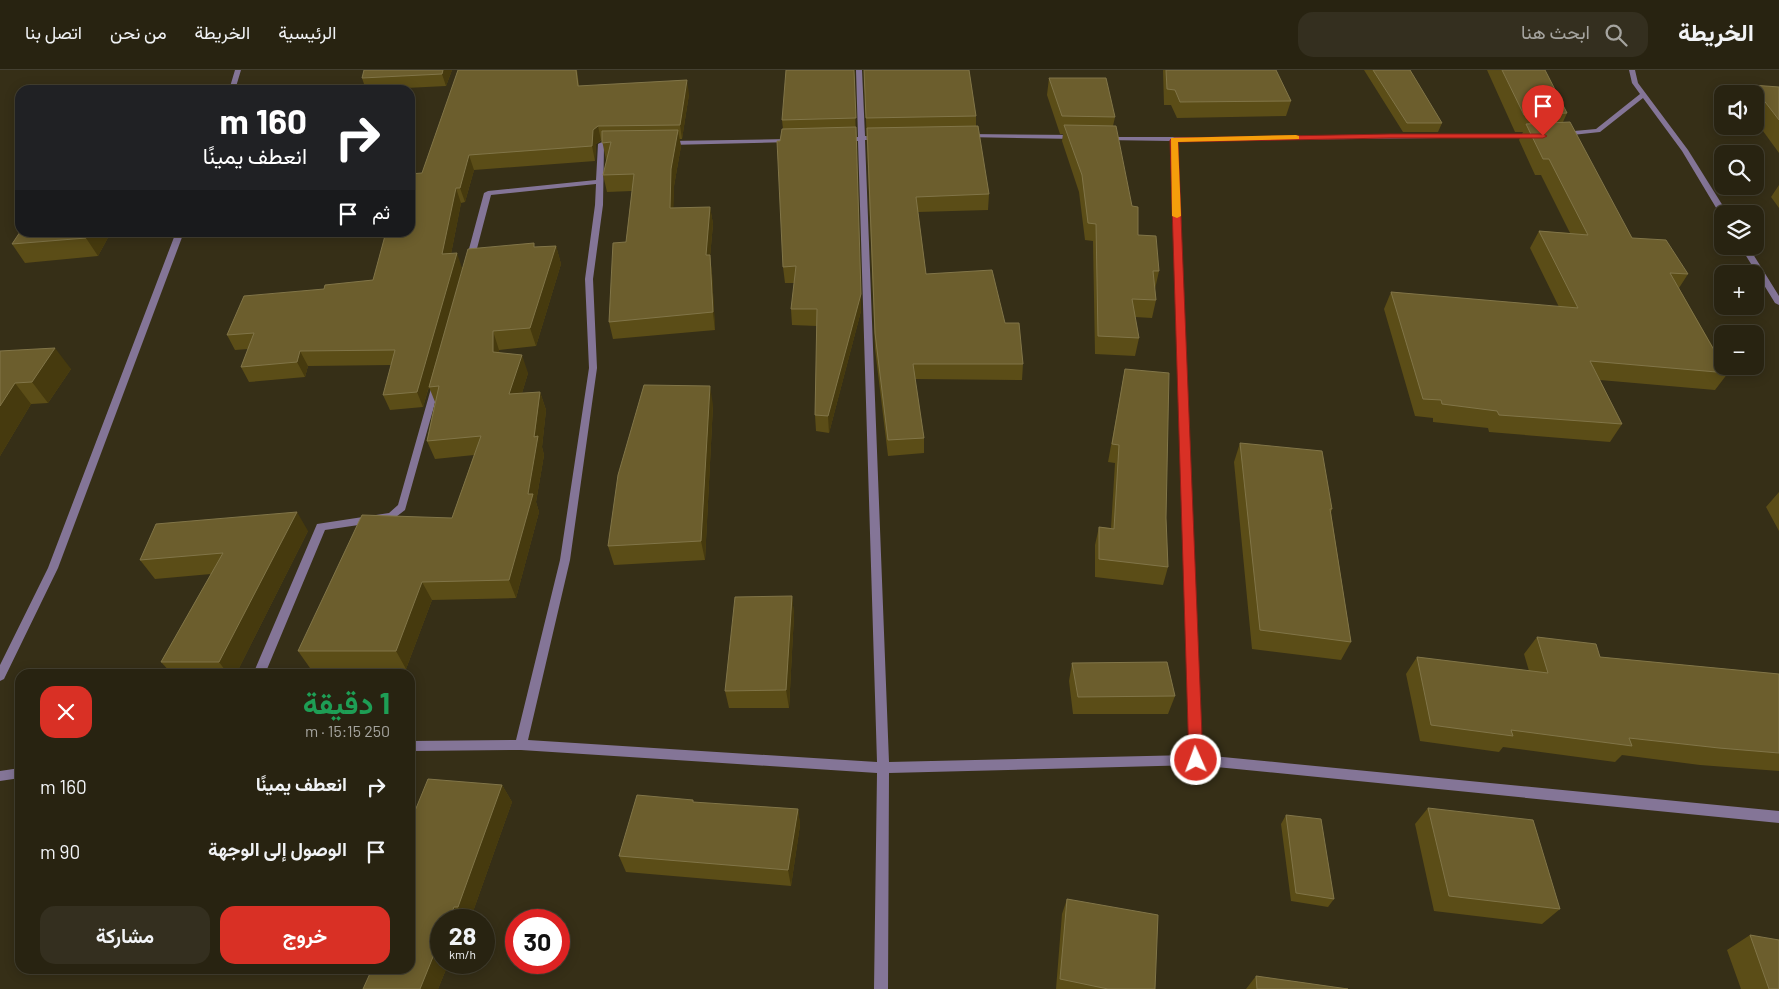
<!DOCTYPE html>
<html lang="ar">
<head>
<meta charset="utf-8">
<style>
	:root { --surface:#282311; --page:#342f1f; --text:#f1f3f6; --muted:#a5a49f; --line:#444031; --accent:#d93025 }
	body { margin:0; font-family:Barlow,Vazirmatn,sans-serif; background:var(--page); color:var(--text); direction:rtl; height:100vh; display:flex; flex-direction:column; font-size:19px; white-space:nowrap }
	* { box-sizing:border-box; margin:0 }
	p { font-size:16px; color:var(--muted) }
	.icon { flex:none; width:28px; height:28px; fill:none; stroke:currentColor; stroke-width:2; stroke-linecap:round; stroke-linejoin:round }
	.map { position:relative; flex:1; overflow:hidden; direction:ltr }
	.drawer { position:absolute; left:15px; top:599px; width:400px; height:305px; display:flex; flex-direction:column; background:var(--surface); border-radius:15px; box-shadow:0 2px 12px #0003,0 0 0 1px var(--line); direction:rtl }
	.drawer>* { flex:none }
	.banner { position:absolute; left:15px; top:15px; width:400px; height:152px; border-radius:15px; box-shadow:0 2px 12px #0003,0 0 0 1px var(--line); direction:rtl; background:#202124; color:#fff; overflow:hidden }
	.controls { position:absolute; left:1714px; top:15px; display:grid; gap:10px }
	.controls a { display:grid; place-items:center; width:50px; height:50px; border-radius:10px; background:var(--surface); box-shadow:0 2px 12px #0003,0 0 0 1px var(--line); font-size:25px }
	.speed { position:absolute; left:430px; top:839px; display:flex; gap:10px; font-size:25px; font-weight:700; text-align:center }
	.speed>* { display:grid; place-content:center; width:65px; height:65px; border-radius:50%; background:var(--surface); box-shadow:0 2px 12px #0003,0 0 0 1px var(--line); line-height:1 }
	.speed small { font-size:12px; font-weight:400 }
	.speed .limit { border:8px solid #d22; background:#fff; color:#111 }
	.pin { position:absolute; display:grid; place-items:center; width:42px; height:42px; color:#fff; margin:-51px -21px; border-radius:50% 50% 50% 0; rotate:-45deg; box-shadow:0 0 5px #0007 }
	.pin .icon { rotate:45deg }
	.me { position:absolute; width:55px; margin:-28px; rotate:358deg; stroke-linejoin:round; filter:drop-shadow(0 0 4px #0008) }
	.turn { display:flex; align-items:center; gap:18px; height:105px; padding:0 25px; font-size:22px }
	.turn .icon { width:65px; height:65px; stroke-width:2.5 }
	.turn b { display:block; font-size:35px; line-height:42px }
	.then { display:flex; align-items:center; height:48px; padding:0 25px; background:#0003; gap:10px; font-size:19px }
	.round { display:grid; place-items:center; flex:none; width:52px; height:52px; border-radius:15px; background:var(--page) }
	.overview { display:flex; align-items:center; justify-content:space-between; height:85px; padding:0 25px }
	h1 { font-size:30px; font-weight:700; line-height:38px; color:#1e9e55 }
	.cta { display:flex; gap:10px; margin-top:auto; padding:10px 25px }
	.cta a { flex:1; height:58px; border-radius:15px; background:var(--accent); color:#fff; font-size:20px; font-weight:700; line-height:58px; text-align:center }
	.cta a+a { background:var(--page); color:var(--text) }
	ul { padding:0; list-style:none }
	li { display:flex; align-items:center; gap:15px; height:65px; padding:0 25px }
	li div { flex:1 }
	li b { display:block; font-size:19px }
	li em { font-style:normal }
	header { display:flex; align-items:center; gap:30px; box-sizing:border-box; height:70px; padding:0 25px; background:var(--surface); border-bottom:1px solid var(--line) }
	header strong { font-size:24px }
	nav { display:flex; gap:28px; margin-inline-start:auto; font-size:18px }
	.search { width:350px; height:45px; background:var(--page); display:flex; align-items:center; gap:12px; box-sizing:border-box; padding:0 18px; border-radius:15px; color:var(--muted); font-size:19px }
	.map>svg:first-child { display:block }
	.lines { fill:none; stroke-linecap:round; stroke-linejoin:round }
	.minor { fill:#847597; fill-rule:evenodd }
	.tertiary { fill:#847597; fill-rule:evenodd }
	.wall { fill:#5b4d17 }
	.shaded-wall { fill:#463a0e }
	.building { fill:#6c5e2d; stroke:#817548 }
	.route { fill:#d93025; stroke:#8d1f18 }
	.slow { fill:#f59e0b }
</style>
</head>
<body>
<header>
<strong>الخريطة</strong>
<div class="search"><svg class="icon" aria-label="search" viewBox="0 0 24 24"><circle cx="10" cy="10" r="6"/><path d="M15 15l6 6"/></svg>ابحث هنا</div>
<nav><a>الرئيسية</a><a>الخريطة</a><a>من نحن</a><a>اتصل بنا</a></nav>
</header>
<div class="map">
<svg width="1779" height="919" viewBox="0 0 1779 919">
	<rect width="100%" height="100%" fill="#362f17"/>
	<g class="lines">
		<path class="minor" d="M856 0H862L865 66H879L882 68 879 70H865L889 692 1190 685 1171 71 1106 70 1103 68 1104 67H1266L1534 64 1537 66 1536 67 1177 71 1202 685 1779 741V753L1196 695 889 703 888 919H874L877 703 521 680 410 681V671L516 670 560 490 589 298 585 209 595 135 596 114 491 125 474 190 470 192 466 190 484 123 488 121 596 110 598 74C602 71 613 71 617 74L616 75 604 76 603 135 593 209 597 298 570 490 528 670 877 692 858 71H843L840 69 843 67H858Z
			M1629 0H1635L1638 13 1688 80 1728 144H1722L1721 146 1682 81 1643 28 1600 62 1563 66 1560 64 1563 62 1596 59 1640 24 1632 13Z
			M966 64 1076 65 1079 67 1076 69 964 67V65Z
			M789 69 792 71 791 72 669 75 666 73 669 71Z
			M1740 176H1748L1779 226V235L1775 233Z
			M436 312 440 315 405 440 392 450 325 460 265 604H253L317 454 389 443 398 435 432 315Z
			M20 698V708L0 711V701Z"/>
		<path class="tertiary" d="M235 0H241L235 20H229Z
			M176 162H184L58 498 4 609 0 611V595L48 498Z"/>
	</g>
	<path class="wall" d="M452 0 446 16 366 20 362 8Z
		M458 0H577L579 16 689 24 682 69H679L681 76 674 116 673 138 710 137 713 154 710 187 712 203 715 260 613 269 609 252 626 172 632 121 607 122 603 105 607 90H606L602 70 596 74 595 91 474 100 465 132 461 133 451 184 462 198 435 295 535 177 556 176 561 194 536 276 499 280V282L528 303 522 323 540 322 546 340 542 377 544 385 536 432 539 442 516 528 432 530 406 599 310 598 298 581 452 448 474 385 435 389 427 371 435 332 429 317 423 337 390 340 383 325 391 295 308 296 305 307 249 312 241 297 248 279 235 280 227 265 324 219 373 210 422 103Z
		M854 0 861 241 829 363 816 361 815 345 817 256 792 255 791 239 794 213H785L783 197 780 71 783 59 782 50Z
		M864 0H969L976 46V56L989 124 988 140 918 142 926 204 1005 253 1023 294 1022 310 915 309 924 368V383L888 386 875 279Z
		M1163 0H1276L1291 31 1286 46 1177 48 1171 35H1164Z
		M1364 0H1410L1442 53 1438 62H1403Z
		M1487 0H1545L1567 43 1563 52 1632 168 1688 204 1679 218 1728 303 1715 320 1600 310 1622 354 1610 372 1489 362 1488 358 1433 352V348L1415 346 1384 239 1391 222 1559 237 1530 178 1539 161 1570 163 1541 105H1535L1519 70 1523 62H1515Z
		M1049 8 1115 47 1113 56 1138 165 1159 201 1155 219 1156 230 1152 248 1135 247 1139 268 1135 286 1095 284 1093 171 1085 170 1079 122 1062 71 1063 64H1060L1047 25Z
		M1752 15 1779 17V83L1755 50V24H1747Z
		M1779 115V138L1771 127Z
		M111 162 98 186 25 193 12 174Z
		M0 281 71 299 48 333 31 334 0 386Z
		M1125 299 1166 448 1168 497 1163 515 1095 507V475L1099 457 1111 458 1115 393 1108 392Z
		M713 335 705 490 614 495 608 476Z
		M1240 373 1332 439 1331 443 1351 572 1341 590 1252 579 1234 392Z
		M1779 422V461L1766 437Z
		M308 461 236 604H172L161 592 211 504 155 509 140 490Z
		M792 526 794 545 789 638H729L725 621Z
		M1537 567 1600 587 1779 604V701L1700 695 1622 685 1615 692 1503 677 1499 682 1420 671 1406 604 1417 587 1529 601 1524 584Z
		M1072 593 1175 626 1168 644H1073L1069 611Z
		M502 715 512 732 470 850H441V892H449L438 919H363Z
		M694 733 798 739 800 755 791 816 626 802 619 786Z
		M1428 738 1560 839 1542 854 1434 841 1415 754Z
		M1286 745 1334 829 1328 837 1291 831 1281 754Z
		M1067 829 1155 919H1056L1062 844Z
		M1750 865 1779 919H1741L1727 880Z
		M1256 906 1348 919H1246Z"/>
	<path class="shaded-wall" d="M443 0H452L446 16 442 4Z
		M687 10 689 24 682 69 680 55Z
		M598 56 601 70 596 74 595 91 592 76 593 60Z
		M678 60 681 76 674 116 673 155 670 138 671 99Z
		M469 85 474 100 465 132 460 118Z
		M456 118 461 133 448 199 442 184Z
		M710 137 713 154 710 187 712 203 715 260 706 185Z
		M89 162H111L98 186 86 168Z
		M556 176 561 194 536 276 530 258Z
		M457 183 462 198 423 337 417 322Z
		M861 224V241L829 363 828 346Z
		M493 261 499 280V300L493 282Z
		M55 278 71 299 48 333 32 312Z
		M300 281 308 296 305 307 297 292Z
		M522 285 528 303 516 343 509 324Z
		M15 313 31 334 0 386V336Z
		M710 316 713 335 705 490 701 471Z
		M540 322 546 340 542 377 544 385 536 432 539 442 516 528 509 510 528 424Z
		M297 442 308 461 236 604H228L219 592Z
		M422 512 432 530 406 599 396 581Z
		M792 526 794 545 789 638 786 620Z
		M502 715 512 732 470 850H467L458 837Z
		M798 739 800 755 791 816 788 800Z
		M454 837 464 850H449Z
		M441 867V892H449L438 919H420Z"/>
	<path class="building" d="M364 0H443L442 4 362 8Z
		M458 0H576L578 16 687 10 680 55 598 56 593 60 592 76 469 85 460 118H456L442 184 457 183 417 322 383 325 395 280 300 281 297 292 241 297 254 263 227 265 244 226 324 219 325 215 373 210 386 162H410V104L422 103Z
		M786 0H854L856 48 782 50Z
		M864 0H969L976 46 866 48Z
		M1166 0H1276L1291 31 1180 32 1175 20 1167 19Z
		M1373 0H1410L1442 53H1407Z
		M1502 0H1545L1567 43 1524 45Z
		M1049 8H1106L1115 47 1062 46Z
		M1752 15 1779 17V50Z
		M1570 52 1632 168 1666 170 1688 204 1670 203 1722 294V296H1724L1728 303 1590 291 1622 354 1499 345 1497 341 1442 334 1441 330 1423 329 1391 222 1578 238 1539 161 1588 165 1549 89H1543L1526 54Z
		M1064 55 1116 56 1132 136 1138 137V165L1156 166 1159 201H1153L1156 230 1132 229 1139 268 1098 266 1096 154 1088 153 1082 105Z
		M978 56 989 124 916 127 926 204 992 200 1005 253H1019L1023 294H913L924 368 888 370 875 263 867 58Z
		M856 57 861 224 828 346 815 345 817 239H791L796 196 783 197 777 71H780L782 59Z
		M678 60 671 99 670 138 710 137 706 185H710L713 242 609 252 613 173 626 172 634 104 603 105 611 72 602 73V61Z
		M20 162H89L86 168 12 174Z
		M534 173V177L556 176 530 258 493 261V282L522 285 509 324 540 322 534 367 538 366 528 424H533L509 510 422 512 396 581H298L362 445 452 448 481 366 427 371 439 316 429 317 468 179Z
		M55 278 32 312 15 313 0 336V281Z
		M1125 299 1169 303 1166 448 1168 497 1099 489V457L1114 459 1119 375 1112 374Z
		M644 315 710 316 701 471 608 476 618 405Z
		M1240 373 1322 381 1332 439H1330L1351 572 1260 560Z
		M297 442 219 592H161L223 483 140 490 156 454Z
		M792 526 786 620 725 621 735 527Z
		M1537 567 1596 574 1600 587 1779 604V683L1719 678 1629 668 1632 676 1511 660 1513 666 1431 655 1417 587 1548 603Z
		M1167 592 1175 626 1078 627 1072 593Z
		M428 709 502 715 458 837H454L449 850H441V867L420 919H363L372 899H410V753Z
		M637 725 693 730V732L798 739 788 800 619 786Z
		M1428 738 1533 750 1560 839 1449 826Z
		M1286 745 1321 749 1334 829 1296 823Z
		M1067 829 1158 845 1155 919H1108L1060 909Z
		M1750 865 1779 870V919H1769Z
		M1256 906 1348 919H1257Z"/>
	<path class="route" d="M1390 64H1543L1547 66 1543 68H1390L1178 72 1203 690 1201 694 1196 696 1191 694 1189 690 1170 70 1174 68Z"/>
	<path class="slow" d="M1296 65 1299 66V69L1178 72 1181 146 1177 148 1172 146 1171 68Z"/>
</svg>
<div class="controls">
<a><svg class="icon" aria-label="sound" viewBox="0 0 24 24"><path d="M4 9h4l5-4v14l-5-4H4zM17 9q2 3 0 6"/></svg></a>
<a><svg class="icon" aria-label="search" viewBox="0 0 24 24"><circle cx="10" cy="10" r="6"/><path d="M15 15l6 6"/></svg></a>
<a><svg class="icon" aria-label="layers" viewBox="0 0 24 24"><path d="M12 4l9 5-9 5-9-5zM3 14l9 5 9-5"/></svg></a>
<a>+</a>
<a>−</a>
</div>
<div class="speed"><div>28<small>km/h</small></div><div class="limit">30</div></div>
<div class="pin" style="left:1543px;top:66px;background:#d93025"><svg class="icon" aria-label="arrive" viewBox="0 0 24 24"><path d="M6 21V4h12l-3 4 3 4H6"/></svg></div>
<svg class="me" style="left:1196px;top:690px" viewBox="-20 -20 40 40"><circle r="17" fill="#d93025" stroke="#fff" stroke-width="3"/><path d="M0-11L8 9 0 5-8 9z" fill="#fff"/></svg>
<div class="banner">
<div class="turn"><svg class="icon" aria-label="right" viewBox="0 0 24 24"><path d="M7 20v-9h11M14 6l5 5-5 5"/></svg><div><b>160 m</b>انعطف يمينًا</div></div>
<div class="then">ثم<svg class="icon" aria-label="arrive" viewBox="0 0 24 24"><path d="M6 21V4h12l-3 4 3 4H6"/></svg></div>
</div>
<section class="drawer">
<div class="overview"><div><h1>1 دقيقة</h1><p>250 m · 15:15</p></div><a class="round" style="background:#d93025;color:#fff"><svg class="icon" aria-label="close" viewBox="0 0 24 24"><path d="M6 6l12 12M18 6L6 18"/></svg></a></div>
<ul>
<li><svg class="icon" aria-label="right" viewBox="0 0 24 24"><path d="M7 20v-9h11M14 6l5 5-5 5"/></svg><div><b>انعطف يمينًا</b></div><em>160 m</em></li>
<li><svg class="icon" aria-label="arrive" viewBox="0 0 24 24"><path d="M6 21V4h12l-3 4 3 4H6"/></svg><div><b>الوصول إلى الوجهة</b></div><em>90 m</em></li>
</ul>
<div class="cta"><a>خروج</a><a>مشاركة</a></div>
</section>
</div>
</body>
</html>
